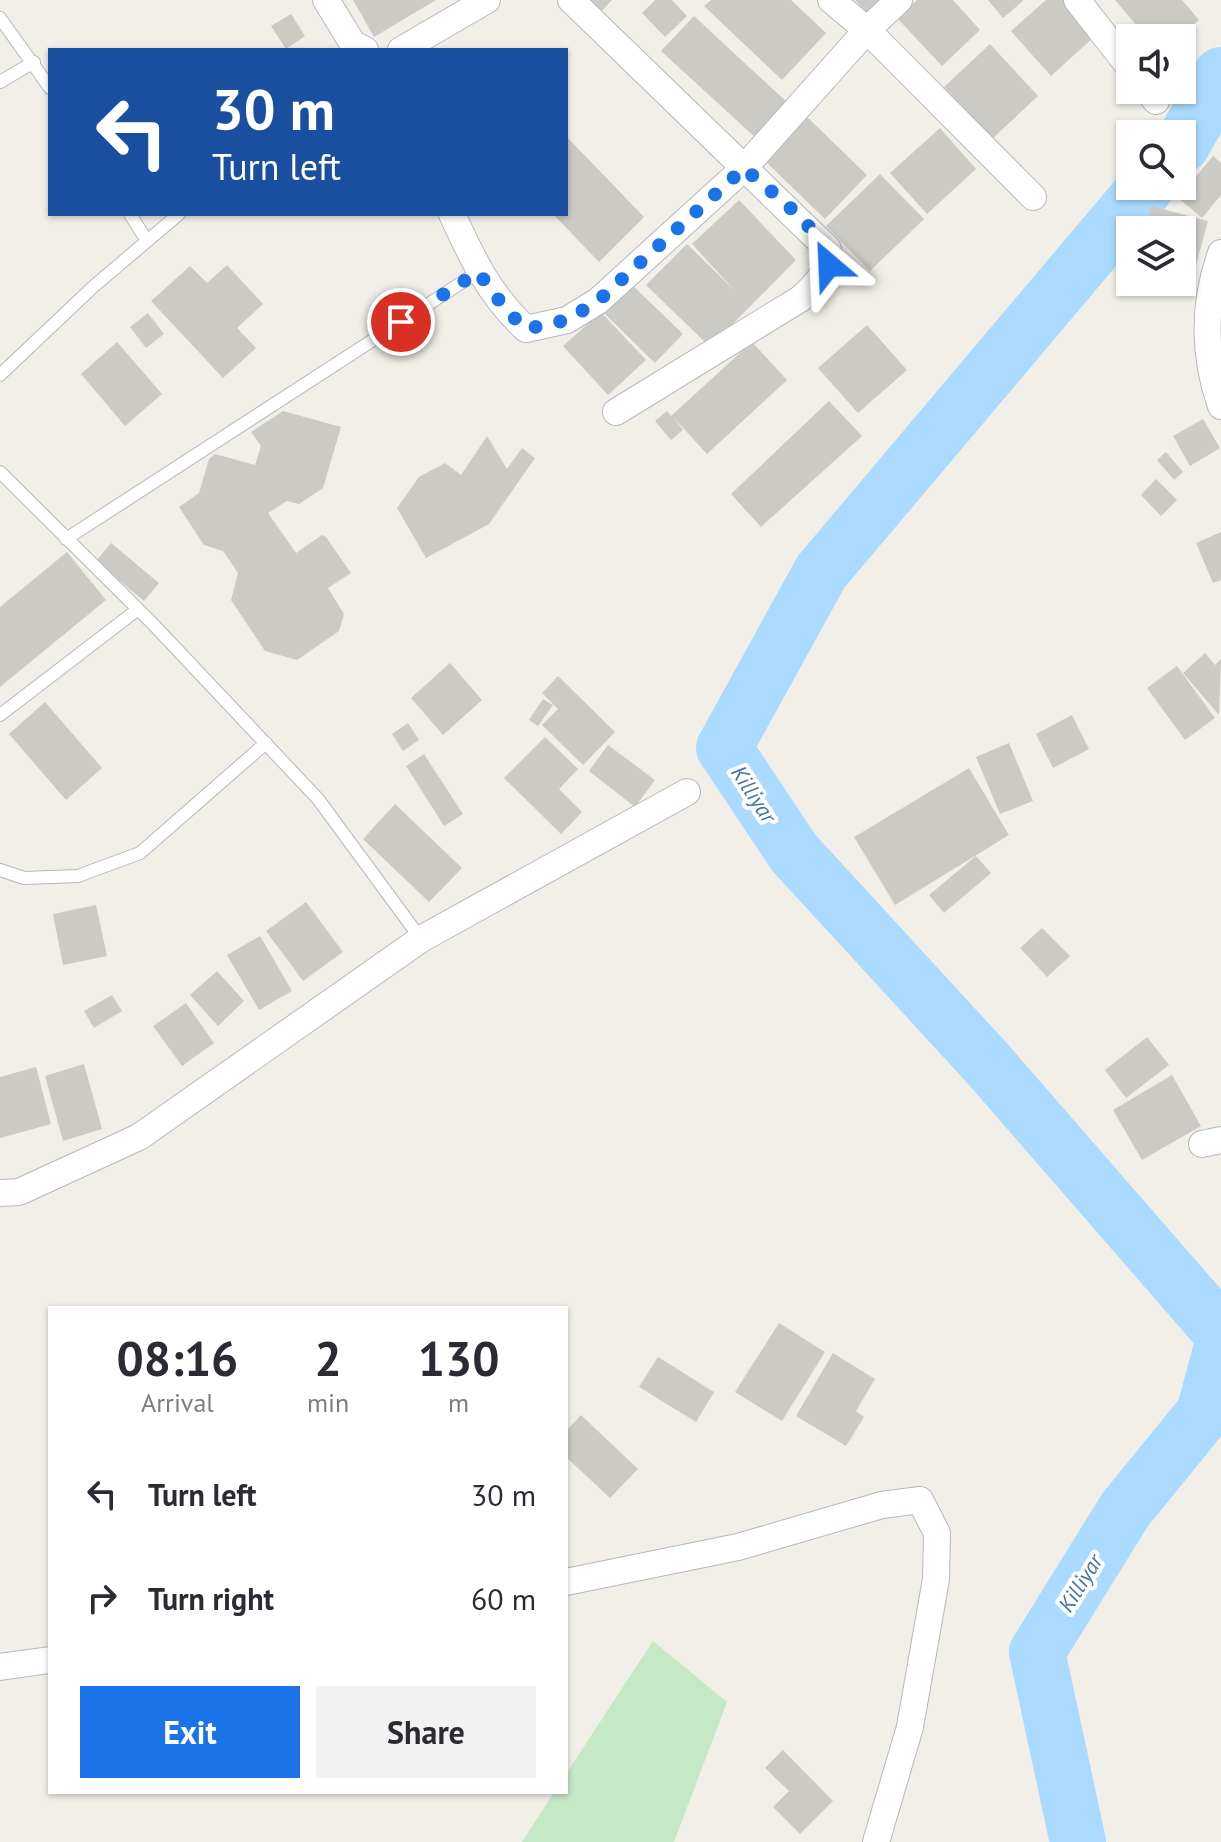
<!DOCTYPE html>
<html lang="en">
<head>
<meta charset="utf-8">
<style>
	:root { --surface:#fff; --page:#f2f2f3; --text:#2b2b33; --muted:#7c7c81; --accent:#1a73e8 }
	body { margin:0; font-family:"PT Sans",sans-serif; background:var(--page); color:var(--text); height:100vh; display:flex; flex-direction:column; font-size:30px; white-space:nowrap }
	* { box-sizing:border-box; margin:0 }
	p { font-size:26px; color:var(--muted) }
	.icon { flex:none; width:44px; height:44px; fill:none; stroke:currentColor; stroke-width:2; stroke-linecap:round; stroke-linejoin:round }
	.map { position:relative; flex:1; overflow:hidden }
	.details { position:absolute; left:48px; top:1306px; width:520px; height:488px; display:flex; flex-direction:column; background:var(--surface); border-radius:0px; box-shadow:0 2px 6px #0004 }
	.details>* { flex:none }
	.guide { position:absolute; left:48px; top:48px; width:520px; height:168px; border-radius:0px; box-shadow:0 2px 6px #0004; background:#1a4fa0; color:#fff; overflow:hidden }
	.fabs { position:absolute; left:1116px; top:24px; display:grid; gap:16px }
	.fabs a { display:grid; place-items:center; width:80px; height:80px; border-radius:0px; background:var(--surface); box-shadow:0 2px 6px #0004; font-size:40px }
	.pin { position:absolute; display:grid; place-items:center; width:68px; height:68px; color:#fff; margin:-34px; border:4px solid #fff; border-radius:50%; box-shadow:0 2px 8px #0007 }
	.me { position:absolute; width:88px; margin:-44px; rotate:334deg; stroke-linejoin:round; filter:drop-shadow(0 0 6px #0008) }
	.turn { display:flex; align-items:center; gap:28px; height:168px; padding:0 32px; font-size:36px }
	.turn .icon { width:104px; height:104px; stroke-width:2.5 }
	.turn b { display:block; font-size:56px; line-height:68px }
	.eta { display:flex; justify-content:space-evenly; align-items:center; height:136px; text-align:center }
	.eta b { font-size:48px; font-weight:800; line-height:56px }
	.button { display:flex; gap:16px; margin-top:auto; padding:16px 32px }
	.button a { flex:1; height:92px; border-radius:0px; background:var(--accent); color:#fff; font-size:32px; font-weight:800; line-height:92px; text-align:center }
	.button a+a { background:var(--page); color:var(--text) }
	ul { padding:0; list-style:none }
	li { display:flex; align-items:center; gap:24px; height:104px; padding:0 32px }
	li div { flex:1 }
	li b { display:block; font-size:30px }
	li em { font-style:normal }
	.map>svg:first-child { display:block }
	.green { fill:#c5e8c5 }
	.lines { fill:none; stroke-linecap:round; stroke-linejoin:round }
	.river { stroke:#aadaff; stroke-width:56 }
	.building { fill:#cccac5 }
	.service-casing { stroke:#b5b8bc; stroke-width:14 }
	.minor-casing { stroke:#b5b8bc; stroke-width:28 }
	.service { stroke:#fff; stroke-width:12 }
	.minor { stroke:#fff; stroke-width:26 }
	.route { stroke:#1a73e8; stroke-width:14; stroke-dasharray:0 25.2 }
	.labels { text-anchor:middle; stroke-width:8; stroke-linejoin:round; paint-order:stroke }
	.water-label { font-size:22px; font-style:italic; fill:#4174aa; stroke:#fff }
</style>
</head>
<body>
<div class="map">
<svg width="1221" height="1842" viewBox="0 0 1221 1842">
	<rect width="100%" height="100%" fill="#f1efe8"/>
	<path class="green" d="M653 1641 727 1702 674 1842H522L554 1792H566V1774Z"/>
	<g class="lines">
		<path class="river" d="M1182 145 1221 75
			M1147 186 821 572 724 748 794 853 987 1063 1221 1332
			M1078 1842 1037 1652 1125 1510 1204 1413 1221 1350"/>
	</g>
	<path class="building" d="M353 0H436L374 37Z
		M577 0H612L596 17Z
		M655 0H672L687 16 665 37 642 13Z
		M711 0H791L826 33 782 80 704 6Z
		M855 0H883L868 14Z
		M917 0H953L980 30 942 66 897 18Z
		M988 0H1024L1003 18Z
		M1046 0H1063L1095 36 1051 76 1011 31Z
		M1115 0H1182L1199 20 1178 38H1147Z
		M291 14 305 36 286 49 271 26Z
		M694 16 790 105 758 140 661 51Z
		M990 44 1038 96 992 139 944 87Z
		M807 117 867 175 825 219 764 160Z
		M940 128 976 169 927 214 890 173Z
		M566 136 644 217 599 262 553 214H566Z
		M1213 156 1221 163V195L1202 218 1178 198Z
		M880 174 924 219 870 271 826 226Z
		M739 200 796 260 710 347 646 285 687 244 735 291 692 244Z
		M1151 206 1208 221 1196 265 1182 261V230H1144Z
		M227 265 263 304 237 328 256 348 223 378 151 301 190 266 207 283Z
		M630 283 683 334 655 363 602 311Z
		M601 312 646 360 608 395 563 346Z
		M148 313 164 334 146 348 130 327Z
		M867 325 907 370 858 413 818 368Z
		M117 342 162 394 125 426 81 374Z
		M752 342 787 380 707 454 674 418 683 430 671 440 655 421 667 411 671 416Z
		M829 401 862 436 761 527 731 494Z
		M283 411 341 427 323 488 299 504 287 501 268 513 296 553 322 535 326 537 351 573 328 588 344 614 339 631 297 660 265 651 231 600 238 573 223 551 204 545 179 507 199 493 209 459 215 454 255 465 261 446 251 432Z
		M1203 419 1220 448 1190 466 1173 436Z
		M487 436 507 469 522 448 535 458 489 524 426 558 397 508 419 477 445 463 461 475Z
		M1166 452 1183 472 1174 480 1157 460Z
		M1156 479 1177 500 1161 516 1141 495Z
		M1221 532V580L1213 583 1196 543Z
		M111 543 159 583 144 601 96 561Z
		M67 552 106 600 0 687V607Z
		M1205 653 1215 665 1221 659 1219 715 1183 673Z
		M450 663 482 700 443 735 411 698Z
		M1177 666 1215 718 1185 740 1147 688Z
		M558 676 615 732 583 765 542 725 558 709 542 693Z
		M543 699 553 705 538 726 529 720Z
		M45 702 102 768 66 800 9 734Z
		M1072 715 1089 749 1053 768 1036 734Z
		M408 723 419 740 403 751 392 734Z
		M545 737 578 769 559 789 582 812 561 834 504 778Z
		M1009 743 1033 801 1000 814 976 757Z
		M608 745 655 780 635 807 589 771Z
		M424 754 463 814 444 826 406 766Z
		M969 768 1009 835 895 905 854 837Z
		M395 804 462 868 429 902 363 839Z
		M976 856 991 873 944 913 929 895Z
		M306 902 343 952 303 981 266 931Z
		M96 905 107 956 63 965 53 914Z
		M1042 928 1070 956 1047 977 1020 948Z
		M260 936 292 991 259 1010 227 955Z
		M217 971 244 1001 218 1026 190 995Z
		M112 995 122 1011 94 1028 84 1011Z
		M186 1003 214 1043 182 1066 153 1026Z
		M1147 1037 1169 1065 1126 1098 1105 1070Z
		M84 1064 102 1129 63 1141 45 1076Z
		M36 1067 51 1124 0 1138V1077Z
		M1172 1075 1201 1126 1142 1160 1113 1110Z
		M779 1323 825 1352 782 1421 735 1392Z
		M833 1353 875 1379 856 1411 864 1417 846 1446 796 1416Z
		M658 1357 714 1392 696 1422 639 1387Z
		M581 1415 638 1469 610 1498 566 1457V1431Z
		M783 1750 833 1801 800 1834 773 1807 789 1791 765 1768Z"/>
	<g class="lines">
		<defs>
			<path id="service" d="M0 18 50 88
				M0 82 34 62
				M130 214 147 241
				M0 375 94 286 179 214
				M0 472 152 623 318 799 421 939
				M66 539 478 272
				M0 715 137 610
				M0 870 24 878 78 876 140 853 266 743"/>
			<path id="minor" d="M326 0 353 44 365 50
				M571 0 828 249C829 272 817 284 800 299L616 412
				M831 0 867 30 1033 197
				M1077 0 1130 68
				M401 50 487 0
				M1147 90 1156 101
				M452 214C472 258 490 296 526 329L567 320 598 301 744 168 867 30 899 0
				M1221 253C1203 304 1203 355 1221 406
				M1202 1144 1221 1140
				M0 1193 19 1192 139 1137 421 939 687 792
				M566 1582 738 1547 882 1505 920 1500 937 1533 936 1579 910 1727 876 1842
				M0 1667 50 1660"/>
		</defs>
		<use href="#service" class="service-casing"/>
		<use href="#minor" class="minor-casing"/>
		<use href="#service" class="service"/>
		<use href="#minor" class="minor"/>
	</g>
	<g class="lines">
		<path class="route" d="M401 322 478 272 507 311 526 329 567 320 598 301 744 168C769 191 827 231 829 265"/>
	</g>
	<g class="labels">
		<g class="water-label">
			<text transform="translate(754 794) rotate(57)" y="8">Killiyar</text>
			<text transform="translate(1080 1583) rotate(-58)" y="8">Killiyar</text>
		</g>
	</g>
</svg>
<div class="fabs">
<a><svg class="icon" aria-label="sound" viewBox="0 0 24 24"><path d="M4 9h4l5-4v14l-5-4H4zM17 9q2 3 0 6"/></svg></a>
<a><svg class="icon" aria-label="search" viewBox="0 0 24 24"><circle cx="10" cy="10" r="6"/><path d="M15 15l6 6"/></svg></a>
<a><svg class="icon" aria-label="layers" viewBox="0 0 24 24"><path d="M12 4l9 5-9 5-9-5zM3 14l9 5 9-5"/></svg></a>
</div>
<div class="pin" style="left:401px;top:322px;background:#d93025"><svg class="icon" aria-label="arrive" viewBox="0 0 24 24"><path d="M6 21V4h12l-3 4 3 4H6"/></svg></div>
<svg class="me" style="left:829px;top:265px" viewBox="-20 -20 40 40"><path d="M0-17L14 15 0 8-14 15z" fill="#1a73e8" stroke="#fff" stroke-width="4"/></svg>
<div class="guide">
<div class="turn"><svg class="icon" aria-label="left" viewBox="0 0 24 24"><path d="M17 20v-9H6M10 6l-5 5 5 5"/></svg><div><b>30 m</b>Turn left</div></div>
</div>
<section class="details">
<div class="eta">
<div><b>08:16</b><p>Arrival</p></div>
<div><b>2</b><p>min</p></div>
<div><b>130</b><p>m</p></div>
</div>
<ul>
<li><svg class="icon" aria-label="left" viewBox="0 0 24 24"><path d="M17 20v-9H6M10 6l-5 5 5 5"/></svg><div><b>Turn left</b></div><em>30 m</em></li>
<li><svg class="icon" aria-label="right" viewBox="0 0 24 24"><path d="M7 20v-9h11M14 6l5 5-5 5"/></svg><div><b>Turn right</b></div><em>60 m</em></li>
</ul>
<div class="button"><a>Exit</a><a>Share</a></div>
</section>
</div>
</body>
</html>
